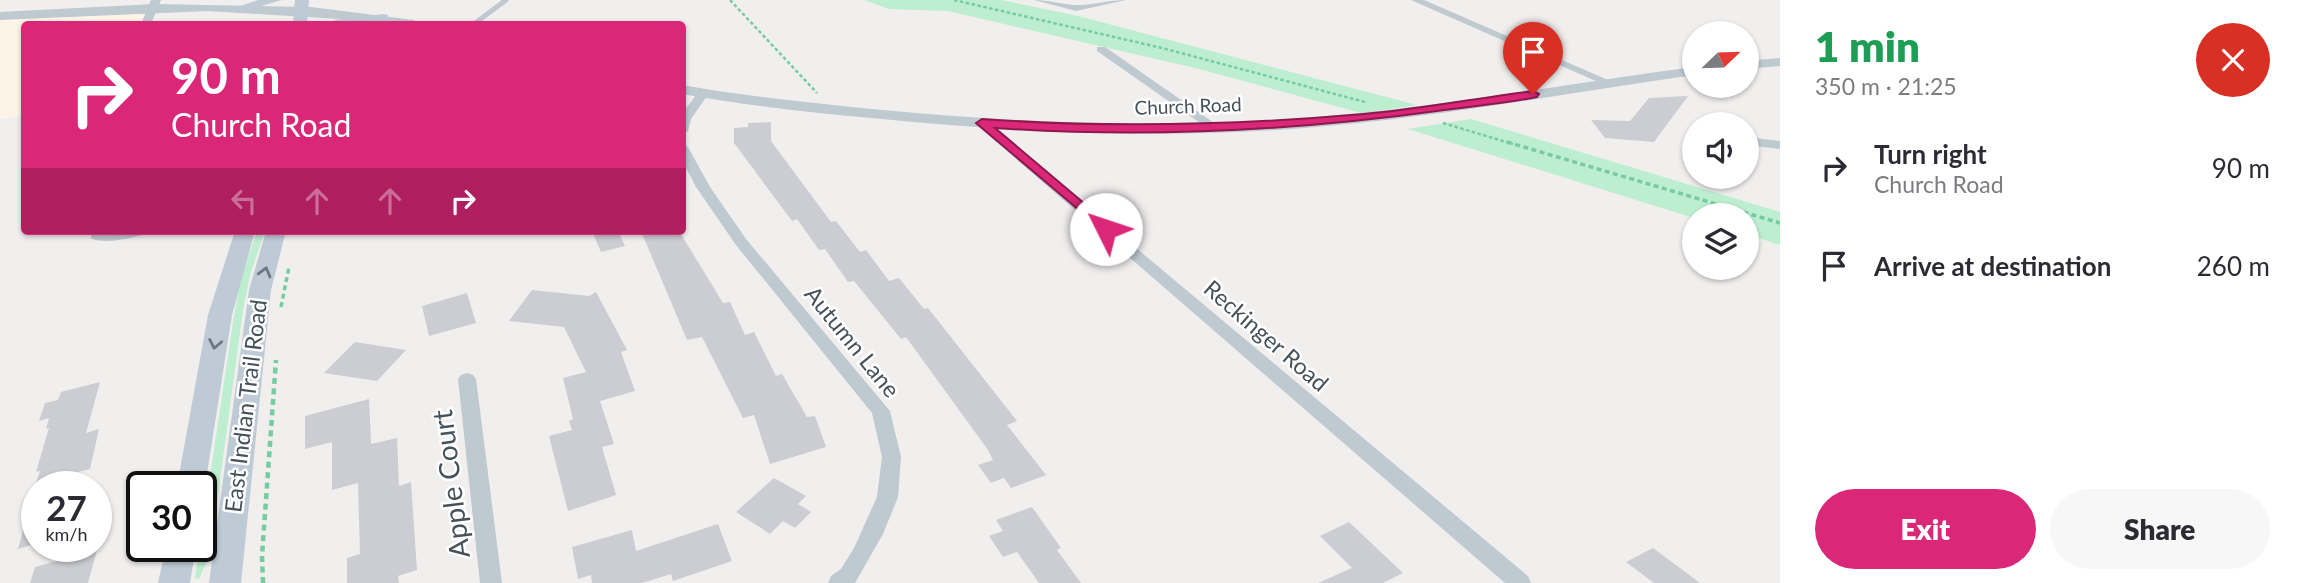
<!DOCTYPE html>
<html lang="en">
<head>
<meta charset="utf-8">
<style>
	:root { --surface:#fff; --page:#f7f7f7; --text:#2b2b33; --muted:#7c7c81; --accent:#db2777 }
	body { margin:0; font-family:Lato,sans-serif; background:var(--page); color:var(--text); height:100vh; display:flex; flex-direction:column; font-size:26px; white-space:nowrap }
	* { box-sizing:border-box; margin:0 }
	p { font-size:23px; color:var(--muted) }
	.icon { flex:none; width:38px; height:38px; fill:none; stroke:currentColor; stroke-width:2; stroke-linecap:round; stroke-linejoin:round }
	.map { position:relative; flex:1; overflow:hidden }
	.side { display:flex; flex-direction:column; background:var(--surface); width:525px }
	.side>* { flex:none }
	.top-card { position:absolute; left:21px; top:21px; width:665px; height:214px; border-radius:7px; box-shadow:0 2px 5px #0004; background:#db2777; color:#fff; overflow:hidden }
	.needle { width:46px; rotate:67deg }
	.buttons { position:absolute; left:1682px; top:21px; display:grid; gap:14px }
	.buttons a { display:grid; place-items:center; width:77px; height:77px; border-radius:50%; background:var(--surface); box-shadow:0 2px 5px #0004; font-size:35px }
	.speed { position:absolute; left:21px; top:471px; display:flex; gap:14px; font-size:35px; font-weight:700; text-align:center }
	.speed>* { display:grid; place-content:center; width:91px; height:91px; border-radius:50%; background:var(--surface); box-shadow:0 2px 5px #0004; line-height:1 }
	.speed small { font-size:18px; font-weight:400 }
	.speed .limit { border:4px solid #111; border-radius:10px; background:#fff; color:#111 }
	.pin { position:absolute; display:grid; place-items:center; width:60px; height:60px; color:#fff; margin:-72px -30px; border-radius:50% 50% 50% 0; rotate:-45deg; box-shadow:0 0 7px #0007 }
	.pin .icon { rotate:45deg }
	.me { position:absolute; width:77px; margin:-38px; rotate:311deg; stroke-linejoin:round; filter:drop-shadow(0 0 5px #0008) }
	.turn { display:flex; align-items:center; gap:24px; height:147px; padding:0 35px; font-size:32px }
	.turn .icon { width:91px; height:91px; stroke-width:2.5 }
	.turn b { display:block; font-size:49px; line-height:60px }
	.lanes { display:flex; align-items:center; height:66px; padding:0 35px; background:#0003; justify-content:center; gap:35px; direction:ltr }
	.lanes .off { opacity:.35 }
	.round { display:grid; place-items:center; flex:none; width:74px; height:74px; border-radius:37px; background:var(--page) }
	.headline { display:flex; align-items:center; justify-content:space-between; height:119px; padding:0 35px }
	h1 { font-size:42px; font-weight:800; line-height:52px; color:#1e9e55 }
	.primary-button { display:flex; gap:14px; margin-top:auto; padding:14px 35px }
	.primary-button a { flex:1; height:80px; border-radius:42px; background:var(--accent); color:#fff; font-size:28px; font-weight:800; line-height:80px; text-align:center }
	.primary-button a+a { background:var(--page); color:var(--text) }
	ul { padding:0; list-style:none }
	li { display:flex; align-items:center; gap:21px; height:98px; padding:0 35px }
	li div { flex:1 }
	li b { display:block; font-size:26px }
	li em { font-style:normal }
	main { display:flex; flex:1; min-height:0 }
	.map>svg:first-child { display:block }
	.commercial { fill:#fcf5e7 }
	.green { fill:#bceecf }
	.building { fill:#cbcdd3 }
	.lines { fill:none; stroke-linecap:round; stroke-linejoin:round }
	.path-far2 { stroke:#74cc9f; stroke-width:2.5; stroke-dasharray:3.5 2.5; stroke-linecap:butt }
	.path-far1 { stroke:#74cc9f; stroke-width:3.5; stroke-dasharray:5 3.5; stroke-linecap:butt }
	.path { stroke:#74cc9f; stroke-width:4.5; stroke-dasharray:6 4.5; stroke-linecap:butt }
	.service { stroke:#bec9d0; stroke-width:5 }
	.minor { fill:#bec9d0; fill-rule:evenodd }
	.tertiary { fill:#bec9d0; fill-rule:evenodd }
	.secondary { fill:#becad5; fill-rule:evenodd }
	.oneway { stroke:#6a7680 }
	.route { fill:#db2777; stroke:#8e194d; stroke-width:2 }
	.labels { text-anchor:middle; stroke-width:5; stroke-linejoin:round; paint-order:stroke }
	.far-street-label { font-size:19px; fill:#46525b; stroke:#fff }
	.street-label { font-size:23px; fill:#46525b; stroke:#fff }
	.near-street-label { font-size:28px; fill:#46525b; stroke:#fff }
</style>
</head>
<body>
<main>
<div class="map">
<svg width="1780" height="583" viewBox="0 0 1780 583">
	<rect width="100%" height="100%" fill="#f1eeee"/>
	<path class="commercial" d="M148 9 141 24H24V115L0 119V18Z"/>
	<path class="green" d="M864 0H1001L1078 16 1417 105 1361 113 1195 68 948 11 889 9Z
		M1471 119 1780 212V245L1747 234 1746 215H1694V218L1408 129Z
		M257 231H265L250 275 243 310 210 554 199 579 195 578 233 322 240 283Z"/>
	<path class="building" d="M1688 96 1654 142 1605 138 1591 120 1630 121 1649 98Z
		M771 122V141L831 222 836 221 860 252 866 250 889 281 899 278 924 309 928 308 1017 421 1007 425 1046 475 1011 488 1004 478 991 483 978 465 993 460 988 450 906 337 901 339 854 281 848 282 825 249 819 250 797 219 792 221 734 143V128L748 127V123Z
		M592 231H618L625 246 601 252Z
		M641 231H679L723 303 730 302 745 335 754 332 776 376 782 374 807 417 815 416 826 447 770 464 754 415 743 418 702 337 687 340Z
		M532 290 589 296 596 292 627 350 621 352 635 391 600 401 614 444 602 447 616 495 568 511 549 436 572 430 569 421 573 419 563 378 586 372 564 327 509 321Z
		M467 293 476 323 429 336 422 306Z
		M355 342 406 350 377 381 324 373Z
		M100 382 86 433 99 429 90 469 36 483 40 471 36 472 49 428 46 429 49 418 39 421 45 403 58 400 61 392Z
		M369 399 371 444 397 438 399 486 411 482 417 570 398 576 399 583H347V558L360 554 358 483 332 490V442L305 449V416Z
		M774 478 806 496 798 504 811 512 795 528 783 521 770 534 736 512Z
		M32 498 37 499V543L18 549Z
		M1032 507 1061 548 1057 550 1081 583H1039L1017 552 1003 557 989 536 1003 531 996 520Z
		M1349 522 1403 573 1383 583H1318L1352 568 1320 536Z
		M718 524 732 561 673 581 671 574 642 583H592L591 575 578 579 572 547 632 530 636 551Z
		M1653 548 1700 583H1654L1626 562Z
		M97 550 88 583H30L35 567Z"/>
	<g class="lines">
		<path class="path-far2" d="M730 0 817 93
			M954 0 1162 48 1365 102
			M1443 123 1513 144"/>
		<path class="path-far1" d="M1507 142 1780 223
			M281 307 289 267"/>
		<path class="path" d="M263 583 262 556 276 360"/>
		<path class="service" d="M474 24 506 0"/>
		<path class="minor" d="M151 0H161L151 24H141Z
			M1034 0C1048 0 1061 4 1074 5 1089 6 1109 0 1126 0L1076 11Z
			M1411 0H1424L1615 83 1605 85Z
			M1097 47H1105L1220 127 1218 130H1210L1097 51Z
			M703 90 709 93 691 119 688 131 682 135V114L699 91Z
			M982 119 1528 576 1531 583H1505L978 126 976 123Z
			M1747 137 1780 141V149L1746 145Z
			M682 143 688 147 710 187 746 239 890 411 901 457 898 497 883 534 855 583H828L831 576 841 569 854 548 877 497 882 457 872 413 736 245 696 187 682 160Z
			M92 231H150C142 238 99 245 91 238Z
			M467 373 473 375 476 379 502 583H480L458 379 461 375Z"/>
		<path class="tertiary" d="M155 4 311 7 414 20 421 24 207 11 0 20V12Z
			M1780 58V66L1746 69V61Z
			M1694 67V75C1565 93 1436 118 1305 128 1165 139 1023 133 882 119 815 113 748 106 682 94V85C749 97 815 103 882 110 1023 123 1164 129 1305 118 1436 108 1565 84 1694 67Z"/>
		<path class="secondary" d="M258 0H282L238 13 231 9Z
			M295 0H309L307 24H293Z
			M383 14 388 15V21L328 24 335 20Z
			M235 231H255L232 315 205 486 201 494V486H177L208 315Z
			M266 231H286L271 290 241 583H209L249 290Z
			M166 546H196L190 583H158Z"/>
	</g>
	<defs><path id="oneway-chevron" d="M-2-3.5L2.5 0L-2 3.5" fill="none" stroke-width="1.6" stroke-linecap="round" stroke-linejoin="round" transform="scale(1.75)"/></defs>
	<g class="oneway">
		<use href="#oneway-chevron" transform="translate(265 272) rotate(-75)"/>
		<use href="#oneway-chevron" transform="translate(215 344) rotate(101)"/>
	</g>
	<path class="route" d="M1533 91 1539 94 1537 97C1504 104 1470 106 1437 111 1291 131 1142 138 995 128L1111 226V232L1106 233 976 123 982 119C1109 128 1238 125 1364 114 1421 109 1477 98 1533 91Z"/>
	<g class="labels">
		<g class="far-street-label">
			<text transform="translate(1188 106) rotate(-2)" y="7">Church Road</text>
		</g>
		<g class="street-label">
			<text transform="translate(1266 336) rotate(41)" y="8">Reckinger Road</text>
			<text transform="translate(852 342) rotate(51)" y="8">Autumn Lane</text>
			<text transform="translate(246 406) rotate(-83)" y="8">East Indian Trail Road</text>
		</g>
		<g class="near-street-label">
			<text transform="translate(451 484) rotate(-97)" y="10">Apple Court</text>
		</g>
	</g>
</svg>
<div class="buttons">
<a><svg class="needle" viewBox="-14 -14 28 28"><path d="M0-13l5 13h-10z" fill="#e53935"/><path d="M0 13l5-13h-10z" fill="#7c7c81"/></svg></a>
<a><svg class="icon" aria-label="sound" viewBox="0 0 24 24"><path d="M4 9h4l5-4v14l-5-4H4zM17 9q2 3 0 6"/></svg></a>
<a><svg class="icon" aria-label="layers" viewBox="0 0 24 24"><path d="M12 4l9 5-9 5-9-5zM3 14l9 5 9-5"/></svg></a>
</div>
<div class="speed"><div>27<small>km/h</small></div><div class="limit">30</div></div>
<div class="pin" style="left:1533px;top:94px;background:#d93025"><svg class="icon" aria-label="arrive" viewBox="0 0 24 24"><path d="M6 21V4h12l-3 4 3 4H6"/></svg></div>
<svg class="me" style="left:1106px;top:229px" viewBox="-20 -20 40 40"><circle r="19" fill="#fff"/><path d="M0-13L10 11 0 6-10 11z" fill="#db2777"/></svg>
<div class="top-card">
<div class="turn"><svg class="icon" aria-label="right" viewBox="0 0 24 24"><path d="M7 20v-9h11M14 6l5 5-5 5"/></svg><div><b>90 m</b>Church Road</div></div>
<div class="lanes"><svg class="icon off" aria-label="left" viewBox="0 0 24 24"><path d="M17 20v-9H6M10 6l-5 5 5 5"/></svg><svg class="icon off" aria-label="ahead" viewBox="0 0 24 24"><path d="M12 20V5M6 11l6-6 6 6"/></svg><svg class="icon off" aria-label="ahead" viewBox="0 0 24 24"><path d="M12 20V5M6 11l6-6 6 6"/></svg><svg class="icon" aria-label="right" viewBox="0 0 24 24"><path d="M7 20v-9h11M14 6l5 5-5 5"/></svg></div>
</div>
</div>
<section class="side">
<div class="headline"><div><h1>1 min</h1><p>350 m · 21:25</p></div><a class="round" style="background:#d93025;color:#fff"><svg class="icon" aria-label="close" viewBox="0 0 24 24"><path d="M6 6l12 12M18 6L6 18"/></svg></a></div>
<ul>
<li><svg class="icon" aria-label="right" viewBox="0 0 24 24"><path d="M7 20v-9h11M14 6l5 5-5 5"/></svg><div><b>Turn right</b><p>Church Road</p></div><em>90 m</em></li>
<li><svg class="icon" aria-label="arrive" viewBox="0 0 24 24"><path d="M6 21V4h12l-3 4 3 4H6"/></svg><div><b>Arrive at destination</b></div><em>260 m</em></li>
</ul>
<div class="primary-button"><a>Exit</a><a>Share</a></div>
</section>
</main>
</body>
</html>
